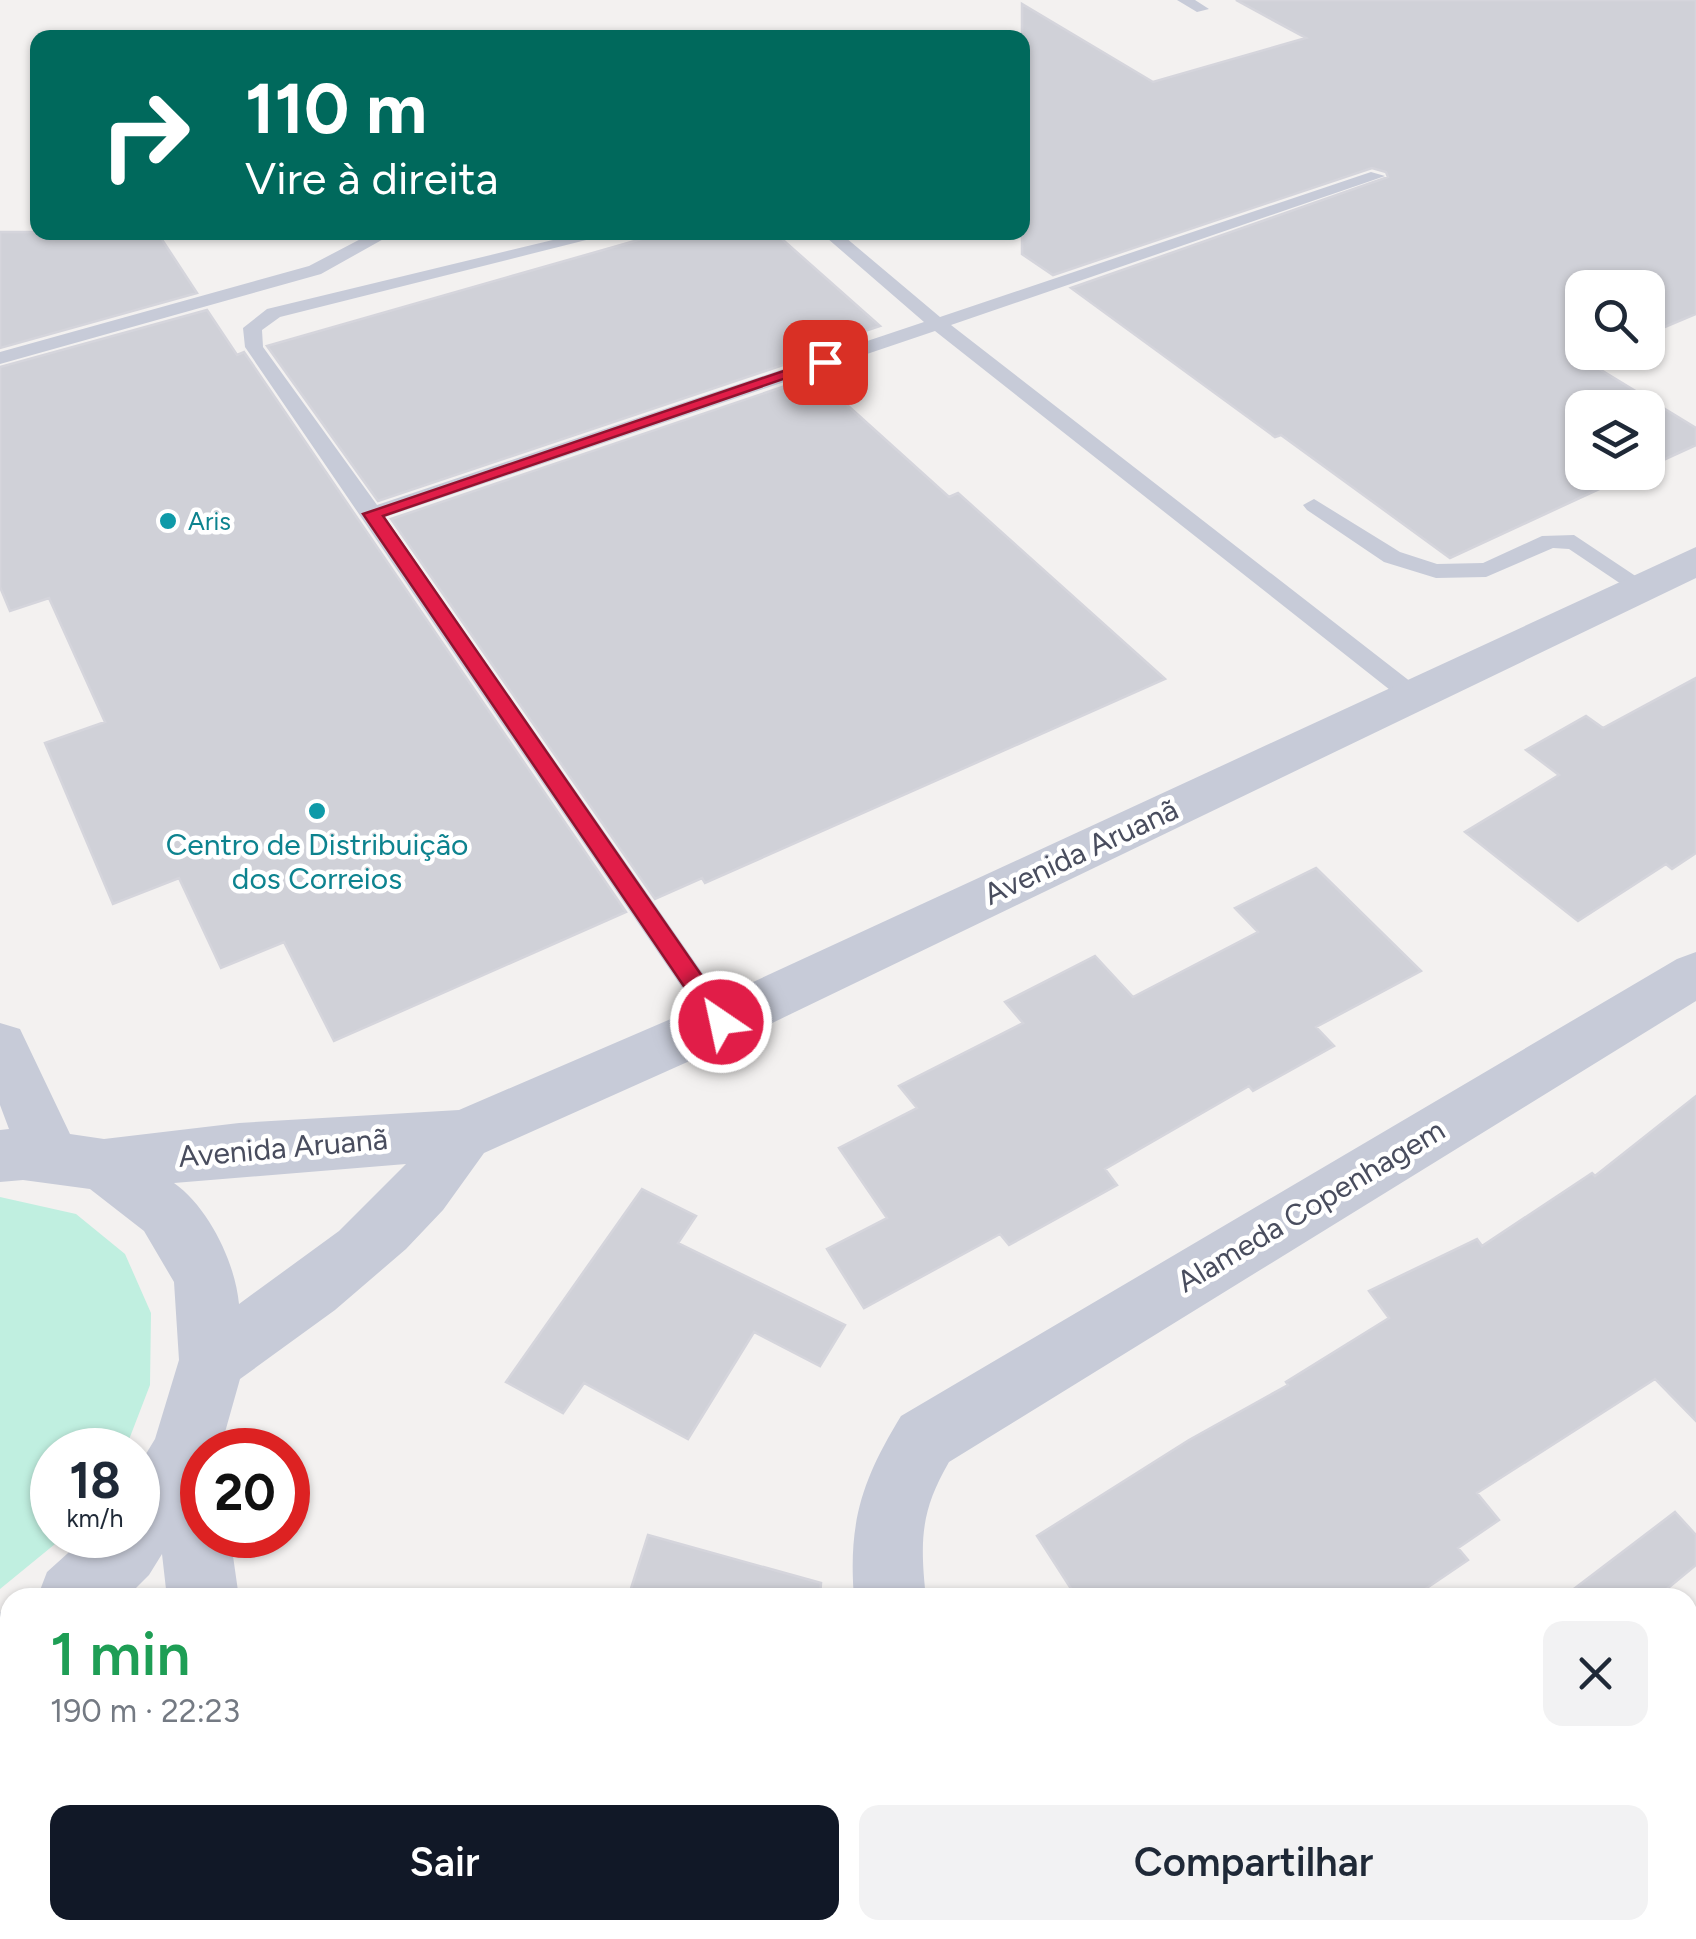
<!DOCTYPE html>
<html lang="pt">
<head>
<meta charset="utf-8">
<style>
	:root { --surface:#fff; --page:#f2f2f3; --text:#1f2937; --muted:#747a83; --accent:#111827 }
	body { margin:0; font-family:Figtree,sans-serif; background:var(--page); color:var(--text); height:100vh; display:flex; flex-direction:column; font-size:38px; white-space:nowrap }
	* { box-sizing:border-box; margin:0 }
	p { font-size:32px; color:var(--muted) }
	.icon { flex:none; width:55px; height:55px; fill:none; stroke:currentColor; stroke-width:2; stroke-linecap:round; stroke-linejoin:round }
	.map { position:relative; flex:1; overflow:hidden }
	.panel { position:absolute; left:0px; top:1588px; width:1698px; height:352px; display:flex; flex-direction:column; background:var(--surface); border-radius:30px 30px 0 0; box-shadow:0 2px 8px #0004 }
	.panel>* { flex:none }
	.top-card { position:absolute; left:30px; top:30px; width:1000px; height:210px; border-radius:20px; box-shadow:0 2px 8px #0004; background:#00695c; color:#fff; overflow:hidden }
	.tools { position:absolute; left:1565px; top:270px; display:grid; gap:20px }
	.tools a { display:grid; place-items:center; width:100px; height:100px; border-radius:20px; background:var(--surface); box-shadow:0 2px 8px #0004; font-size:50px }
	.speed { position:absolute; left:30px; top:1428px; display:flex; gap:20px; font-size:50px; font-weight:700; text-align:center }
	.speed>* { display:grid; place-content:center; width:130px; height:130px; border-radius:50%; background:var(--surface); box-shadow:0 2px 8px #0004; line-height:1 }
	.speed small { font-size:25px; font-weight:400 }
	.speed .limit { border:15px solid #d22; background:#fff; color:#111 }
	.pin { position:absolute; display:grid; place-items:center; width:85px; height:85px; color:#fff; margin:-42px; border-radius:20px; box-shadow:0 5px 15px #0006 }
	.me { position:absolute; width:110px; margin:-55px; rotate:326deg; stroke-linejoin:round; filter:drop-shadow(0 0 8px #0008) }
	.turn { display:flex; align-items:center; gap:35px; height:210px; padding:0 50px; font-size:45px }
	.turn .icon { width:130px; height:130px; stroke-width:2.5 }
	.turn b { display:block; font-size:70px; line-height:85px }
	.round { display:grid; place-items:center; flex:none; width:105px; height:105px; border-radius:20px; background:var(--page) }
	.head { display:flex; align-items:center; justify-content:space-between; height:170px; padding:0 50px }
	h1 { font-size:60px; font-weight:600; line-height:75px; color:#1e9e55 }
	.primary-button { display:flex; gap:20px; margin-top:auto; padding:20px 50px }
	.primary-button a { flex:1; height:115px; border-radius:20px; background:var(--accent); color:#fff; font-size:40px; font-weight:600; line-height:115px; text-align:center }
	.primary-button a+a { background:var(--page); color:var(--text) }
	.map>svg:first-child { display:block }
	.green { fill:#c0efe0 }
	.building { fill:#d0d1d8; stroke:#d5d5dc; stroke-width:2.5 }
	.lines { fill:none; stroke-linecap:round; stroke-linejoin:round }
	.service { fill:#c7cbd8; fill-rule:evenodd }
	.minor { fill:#c7cbd8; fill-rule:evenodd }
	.route { fill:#e11d48; stroke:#92132f; stroke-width:2.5 }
	.culture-dot { fill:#0f9aa8; stroke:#fff; stroke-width:4 }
	.labels { text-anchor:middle; stroke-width:9; stroke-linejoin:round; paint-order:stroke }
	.far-culture-label { font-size:25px; fill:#0d838f; stroke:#fff; text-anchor:start }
	.culture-label { font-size:30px; fill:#0d838f; stroke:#fff }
	.street-label { font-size:30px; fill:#494d5e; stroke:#fff }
</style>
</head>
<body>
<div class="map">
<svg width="1696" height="1939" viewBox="0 0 1696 1939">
	<rect width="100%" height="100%" fill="#f3f1f0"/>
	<path class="green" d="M0 1197 76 1214 125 1254 151 1313 150 1385 125 1450H52V1535H66L0 1589Z"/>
	<path class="building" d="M1236 0H1696V314L1648 334V288H1582V352H1600L1583 359 1696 428V445L1648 467V408H1582V472H1636L1450 558 1281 435 1275 437 1071 288 1388 177 1386 172 1372 168 1053 275 1022 254V4L1153 82 1306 38Z
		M0 232H157L197 293 0 348Z
		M666 232H774L880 326 793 355 798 360 378 501 267 346Z
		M207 310 237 355 244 352 626 912 334 1041 284 942 221 968 179 878 113 904 45 743 105 722 49 598 10 611 0 587V367Z
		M815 376 949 497 958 493 1165 679 705 883 702 878 655 899 391 519Z
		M1696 678V853L1672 869 1666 864 1578 921 1465 832 1559 775 1526 750 1586 716 1603 728Z
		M1316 868 1421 971 1316 1027 1334 1046 1253 1091 1249 1086 1105 1169 1117 1185 1009 1245 1000 1234 864 1308 827 1249 887 1218 839 1148 917 1108 899 1086 1023 1023 1005 1002 1095 956 1133 997 1258 932 1235 908Z
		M1696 1096V1421L1655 1379 1477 1493 1499 1520 1458 1548 1468 1560 1412 1598H1077L1037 1536 1189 1440 1288 1385 1286 1382 1389 1318 1369 1291 1477 1239 1482 1246 1592 1173 1595 1176Z
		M642 1189 696 1216 678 1243 845 1325 820 1366 754 1332 688 1439 584 1383 563 1413 506 1382Z
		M1675 1512 1696 1535V1565L1656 1598H1562Z
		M648 1535 821 1583 820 1598H628Z"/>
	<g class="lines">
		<path class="service" d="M1177 0H1195L1209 9 1197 12Z
			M1371 172 1385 176 951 325 1420 689 1424 695 1420 701H1404L935 331 385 517 731 1014 735 1022 731 1030 721 1033 711 1030 245 347 243 328 267 309 586 232H618L280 317 262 330 263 347 377 505 924 322 820 232H839L940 317Z
			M374 232H396L321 274 0 364V352L309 266Z
			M1314 499 1400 552 1437 564 1483 563 1542 536 1574 535 1652 587 1641 594 1633 592 1569 549 1553 548 1486 577 1436 578 1384 562 1307 510 1303 505Z"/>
		<path class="minor" d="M1696 547V578L741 1038 484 1153 443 1210 406 1249 335 1310 240 1379 220 1450H202V1535H230L239 1598H167L162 1554 149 1575 126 1598H37L47 1572 88 1535H138V1467L155 1439 179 1360 174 1282 144 1231 90 1189 23 1180 0 1182V1130L9 1129 0 1105V1023L20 1029 70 1134 104 1139 239 1123 459 1110 701 1006ZM406 1164 339 1231 239 1304C235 1262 209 1208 174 1183Z
			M1696 952V1001L949 1462C920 1512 920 1541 926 1598H854C848 1522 862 1480 901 1416L1677 959Z
			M10 1608V1684L0 1688V1612Z
			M244 1930H326L328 1939H246Z
			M1036 1930H1120L1124 1939H1040Z"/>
	</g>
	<path class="route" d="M819 359 833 362 383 516 729 1015 733 1022 729 1029H713L363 514Z"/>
	<g class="culture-dot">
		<circle cx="168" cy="521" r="10"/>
		<circle cx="317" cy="811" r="10"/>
	</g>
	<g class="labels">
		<g class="far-culture-label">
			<text x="188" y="530">Aris</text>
		</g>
		<g class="culture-label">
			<text x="317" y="855">Centro de Distribuição<tspan x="317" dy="34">dos Correios</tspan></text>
		</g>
		<g class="street-label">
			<text transform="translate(1081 852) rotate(-25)" y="10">Avenida Aruanã</text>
			<text transform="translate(283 1148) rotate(-5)" y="10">Avenida Aruanã</text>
			<text transform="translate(1311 1206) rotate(-31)" y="10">Alameda Copenhagem</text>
		</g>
	</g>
</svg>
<div class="tools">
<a><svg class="icon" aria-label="search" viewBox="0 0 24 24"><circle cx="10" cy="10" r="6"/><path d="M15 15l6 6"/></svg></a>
<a><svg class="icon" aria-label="layers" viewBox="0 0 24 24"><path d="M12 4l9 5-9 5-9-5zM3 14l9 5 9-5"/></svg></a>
</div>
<div class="speed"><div>18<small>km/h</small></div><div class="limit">20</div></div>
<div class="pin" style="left:825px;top:362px;background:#d93025"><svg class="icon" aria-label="arrive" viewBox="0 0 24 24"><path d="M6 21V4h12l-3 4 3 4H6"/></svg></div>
<svg class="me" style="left:721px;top:1022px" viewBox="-20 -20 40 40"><circle r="17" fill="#e11d48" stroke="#fff" stroke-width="3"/><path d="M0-11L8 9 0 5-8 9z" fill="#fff"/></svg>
<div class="top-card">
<div class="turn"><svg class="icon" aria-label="right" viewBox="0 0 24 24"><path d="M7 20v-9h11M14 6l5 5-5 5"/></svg><div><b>110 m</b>Vire à direita</div></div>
</div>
<section class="panel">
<div class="head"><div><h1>1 min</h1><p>190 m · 22:23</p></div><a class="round"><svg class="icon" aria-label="close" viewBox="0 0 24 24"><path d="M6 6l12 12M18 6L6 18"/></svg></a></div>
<div class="primary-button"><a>Sair</a><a>Compartilhar</a></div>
</section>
</div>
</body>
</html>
